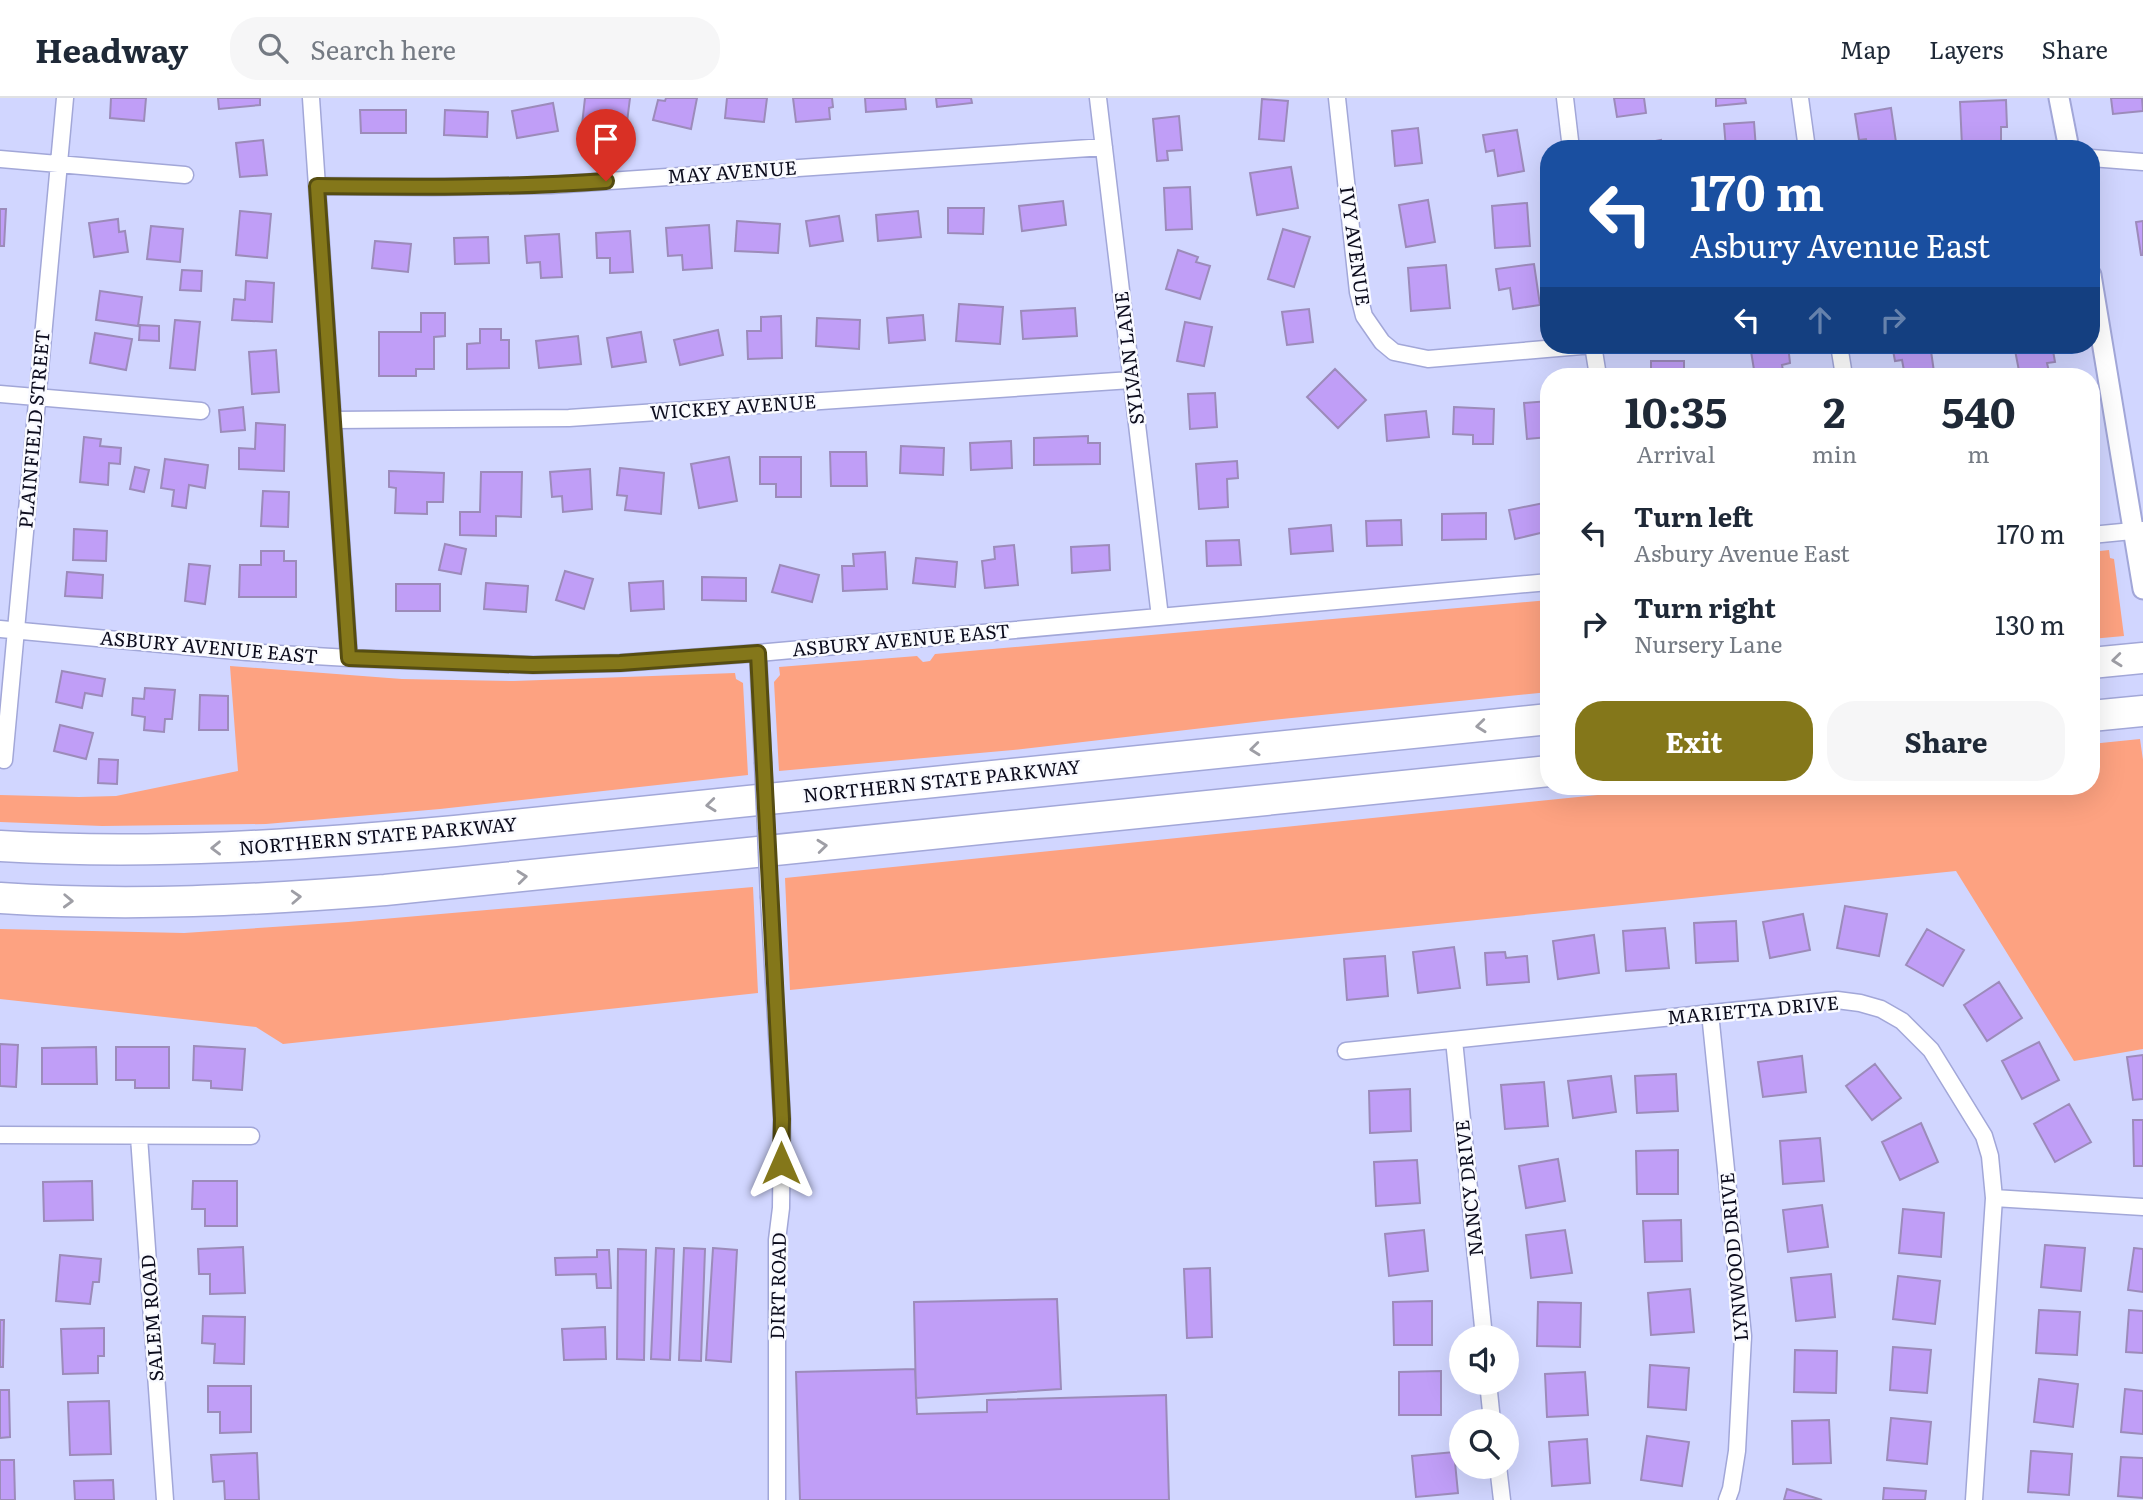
<!DOCTYPE html>
<html lang="en">
<head>
<meta charset="utf-8">
<style>
	:root { --surface:#fff; --page:#f6f6f7; --text:#1f2937; --muted:#747a83; --line:#e0e1e3; --accent:#84771a }
	body { margin:0; font-family:Literata,serif; background:var(--page); color:var(--text); height:100vh; display:flex; flex-direction:column; font-size:26px; white-space:nowrap }
	* { box-sizing:border-box; margin:0 }
	p { font-size:23px; color:var(--muted) }
	.icon { flex:none; width:38px; height:38px; fill:none; stroke:currentColor; stroke-width:2; stroke-linecap:round; stroke-linejoin:round }
	.map { position:relative; flex:1; overflow:hidden }
	.side { position:absolute; left:1540px; top:270px; width:560px; height:427px; display:flex; flex-direction:column; background:var(--surface); border-radius:28px; box-shadow:0 7px 28px #0002 }
	.side>* { flex:none }
	.top-card { position:absolute; left:1540px; top:42px; width:560px; height:214px; border-radius:28px; box-shadow:0 7px 28px #0002; background:#1a4fa0; color:#fff; overflow:hidden }
	.buttons { position:absolute; left:1449px; top:1227px; display:grid; gap:14px }
	.buttons a { display:grid; place-items:center; width:70px; height:70px; border-radius:50%; background:var(--surface); box-shadow:0 7px 28px #0002; font-size:35px }
	.pin { position:absolute; display:grid; place-items:center; width:60px; height:60px; color:#fff; margin:-72px -30px; border-radius:50% 50% 50% 0; rotate:-45deg; box-shadow:0 0 7px #0007 }
	.pin .icon { rotate:45deg }
	.me { position:absolute; width:77px; margin:-38px; rotate:0deg; stroke-linejoin:round; filter:drop-shadow(0 0 5px #0008) }
	.turn { display:flex; align-items:center; gap:24px; height:147px; padding:0 35px; font-size:32px }
	.turn .icon { width:91px; height:91px; stroke-width:2.5 }
	.turn b { display:block; font-size:49px; line-height:60px }
	.lanes { display:flex; align-items:center; height:66px; padding:0 35px; background:#0003; justify-content:center; gap:35px; direction:ltr }
	.lanes .off { opacity:.35 }
	.eta { display:flex; justify-content:space-evenly; align-items:center; height:119px; text-align:center }
	.eta b { font-size:42px; font-weight:700; line-height:49px }
	.action { display:flex; gap:14px; margin-top:auto; padding:14px 35px }
	.action a { flex:1; height:80px; border-radius:28px; background:var(--accent); color:#fff; font-size:28px; font-weight:700; line-height:80px; text-align:center }
	.action a+a { background:var(--page); color:var(--text) }
	ul { padding:0; list-style:none }
	li { display:flex; align-items:center; gap:21px; height:91px; padding:0 35px }
	li div { flex:1 }
	li b { display:block; font-size:26px }
	li em { font-style:normal }
	header { display:flex; align-items:center; gap:42px; box-sizing:border-box; height:98px; padding:0 35px; background:var(--surface); border-bottom:2px solid var(--line) }
	header strong { font-size:33px }
	nav { display:flex; gap:38px; margin-inline-start:auto; font-size:24px }
	.search { width:490px; height:63px; background:var(--page); display:flex; align-items:center; gap:18px; box-sizing:border-box; padding:0 24px; border-radius:28px; color:var(--muted); font-size:26px }
	.map>svg:first-child { display:block }
	.green { fill:#fda281 }
	.building { fill:#c09ef7; stroke:#9c8bba; stroke-width:2 }
	.lines { fill:none; stroke-linecap:round; stroke-linejoin:round }
	.minor-casing { stroke:#a2a7d8; stroke-width:19 }
	.tertiary-casing { stroke:#a2a7d8; stroke-width:23 }
	.motorway-casing { stroke:#a2a7d8; stroke-width:33 }
	.minor { stroke:#fff; stroke-width:16 }
	.tertiary { stroke:#fff; stroke-width:19 }
	.motorway { stroke:#fff; stroke-width:30 }
	.minor-bridge-casing { stroke:#a2a7d8; stroke-width:19; stroke-linecap:butt }
	.minor-bridge { stroke:#fff; stroke-width:16 }
	.oneway { stroke:#9e9ea5 }
	.route-casing { stroke:#564d11; stroke-width:18 }
	.route { stroke:#84771a; stroke-width:12 }
	.labels { text-anchor:middle; stroke-width:5; stroke-linejoin:round; paint-order:stroke }
	.street-label { font-size:19px; fill:#0c0c1d; stroke:#f9faff }
</style>
</head>
<body>
<header>
<strong>Headway</strong>
<div class="search"><svg class="icon" aria-label="search" viewBox="0 0 24 24"><circle cx="10" cy="10" r="6"/><path d="M15 15l6 6"/></svg>Search here</div>
<nav><a>Map</a><a>Layers</a><a>Share</a></nav>
</header>
<div class="map">
<svg width="2143" height="1402" viewBox="0 0 2143 1402">
	<rect width="100%" height="100%" fill="#d1d6ff"/>
	<path class="green" d="M2109 452 2110 460 2114 461 2124 538 2091 541V454Z
		M1549 502V594L1272 622 1013 652 779 673 774 584 780 577 779 569 917 558 923 564 930 563 935 556Z
		M230 568 402 581 514 583 735 575 736 581 743 585 748 677 440 711 266 726 102 728 0 724V697L79 699 116 698 238 673Z
		M2140 641 2143 662V951L2074 963 1956 773 790 892 785 780 1686 688H2091V646Z
		M753 789 758 895 283 946 256 929 0 901V831L184 835 348 824Z"/>
	<path class="building" d="M111 0H146L144 23 110 20Z
		M218 0H260V7L219 11Z
		M585 0H630L626 32 582 27Z
		M666 0H697L691 31 653 22 658 2 665 3Z
		M727 0H767L764 24 725 20Z
		M793 0H832L833 9 829 10 830 21 796 24Z
		M865 0H905L906 11 866 14Z
		M936 0H971L972 5 937 9Z
		M1614 0H1644L1646 15 1617 19Z
		M1716 0H1745L1746 5 1716 8Z
		M2111 0H2142L2143 13 2113 16Z
		M1262 1 1288 3 1284 43 1259 41Z
		M2006 2 2007 29H2001V47L1962 48 1960 4Z
		M553 5 558 33 517 40 512 13Z
		M1891 10 1897 51H1868L1866 41 1859 42 1855 16Z
		M360 12H406V35H361Z
		M445 12 488 14 487 39 444 37Z
		M1179 18 1182 52 1167 53 1168 62 1157 63 1153 21Z
		M1754 24 1756 51H1726L1724 26Z
		M1418 30 1422 65 1395 68 1392 33Z
		M1517 32 1524 73 1498 78 1494 52 1486 54 1483 37Z
		M263 42 267 77 240 79 236 45Z
		M1661 42 1662 51H1624L1623 49Z
		M1291 69 1298 110 1257 117 1250 75Z
		M1190 89 1192 131 1166 132 1164 90Z
		M1428 102 1435 144 1406 149 1399 107Z
		M1063 103 1066 127 1022 133 1019 108Z
		M1527 105 1530 148 1495 150 1492 108Z
		M948 110H984L983 136 948 135Z
		M0 111H6L4 148H0Z
		M240 113 271 116 267 160 236 157Z
		M918 113 921 139 878 143 876 117Z
		M839 118 843 143 810 148 806 123Z
		M118 121 119 134 125 133 128 154 94 159 89 125Z
		M737 123 780 126 778 155 735 153Z
		M2143 123V157H2141L2136 124Z
		M709 127 712 170 683 172 682 157 668 158 666 130Z
		M151 128 183 131 180 164 147 161Z
		M1283 131 1310 139 1294 189 1268 181Z
		M630 133 633 174 610 175V160H597L596 135Z
		M559 136 562 179 541 180 540 164 527 165 525 138Z
		M488 139 489 165 455 166 454 140Z
		M375 143 411 146 408 174 372 170Z
		M1178 152 1198 159 1196 164 1210 168 1200 201 1166 191Z
		M1534 166 1540 207 1513 211 1510 190 1499 192 1496 171Z
		M1446 167 1450 210 1411 213 1408 170Z
		M182 172 202 173 201 193 180 192Z
		M246 183 274 185 272 224 232 222 234 201 245 202Z
		M100 193 142 199 138 228 96 222Z
		M959 206 1003 209 1000 246 956 243Z
		M1075 210 1077 238 1023 241 1021 213Z
		M1309 211 1313 244 1287 247 1282 214Z
		M421 215H445V238L434 239V271H416V278H379V234H421Z
		M923 217 925 242 889 245 887 220Z
		M781 218 782 260 748 261 747 233H761V219Z
		M817 220 860 222 859 251 816 248Z
		M175 222 200 224 195 272 170 270Z
		M1185 224 1212 229 1204 268 1177 263Z
		M140 227 159 228V243L139 242Z
		M480 231H501V242H509V270L467 271V246L480 245Z
		M718 232 723 257 680 267 674 242Z
		M641 234 646 264 612 269 607 240Z
		M95 235 132 241 126 272 90 265Z
		M578 238 581 266 539 270 536 243Z
		M1750 247H1788L1790 265 1782 267 1784 278H1755Z
		M1892 247H1946L1947 250 1931 253 1934 274 1905 278 1902 262 1895 263Z
		M2014 247H2052L2055 264 2047 265 2050 278H2020Z
		M276 252 279 294 252 296 249 254Z
		M1651 263H1684V278H1651Z
		M1335 271 1366 302 1338 330 1307 299Z
		M1215 295 1217 329 1190 331 1188 296Z
		M1549 303V339L1527 341 1524 305Z
		M243 309 245 332 221 334 219 312Z
		M1454 309 1494 311 1493 346H1473V337L1453 336Z
		M1426 313 1429 339 1387 343 1385 317Z
		M256 325 285 327 284 373 239 371V350L255 351Z
		M1088 338V345H1100V366L1034 367V340Z
		M84 339 101 341 100 348 121 350 120 366 109 365 108 387 80 384Z
		M1011 343 1012 370 971 372 970 345Z
		M901 348 944 350 943 377 900 375Z
		M830 354H866L867 388H831Z
		M729 359 737 403 699 410 691 366Z
		M760 359H801V399H776V386H760Z
		M165 361 208 367 205 390 189 387 186 410 172 408 174 392 161 390Z
		M1237 363 1238 380 1227 381 1228 409 1199 411 1196 366Z
		M135 369 149 372 144 394 130 391Z
		M620 370 664 375 661 416 625 412 627 398 617 397Z
		M590 371 592 411 563 414 562 398 552 399 550 374Z
		M389 373 444 375 443 404H427V416L395 415 396 390 389 389Z
		M481 374H522L521 419 496 418V438L460 437V414H480Z
		M263 393 289 394 288 429 261 428Z
		M1549 404V433L1515 441 1509 412Z
		M1486 415V441L1442 442V416Z
		M1401 422 1402 447 1367 448 1366 423Z
		M1331 427 1333 453 1291 456 1289 431Z
		M74 431 107 433 106 463 73 462Z
		M1239 442 1241 467 1207 468 1206 443Z
		M445 446 466 451 461 476 439 472Z
		M1014 447 1018 487 985 490 982 463 995 461 994 449Z
		M1109 447 1110 472 1072 475 1071 449Z
		M261 453H284V463H296V499H239L240 467H261Z
		M885 454 887 491 843 493 842 468H854L853 456Z
		M916 460 957 464 955 489 913 485Z
		M189 466 210 468 205 506 185 503Z
		M780 467 819 477 812 504 772 494Z
		M565 473 593 481 584 511 556 502Z
		M67 474 103 477 102 500 65 498Z
		M702 479 746 480V503L702 502Z
		M663 483 664 511 631 513 629 485Z
		M486 485 528 488 526 514 484 511Z
		M396 486H440V513H396Z
		M62 573 105 581 102 598 85 595 82 610 56 604Z
		M145 590 175 592 172 621H165L164 634 144 632 145 619 132 617 133 600 144 601Z
		M200 597 228 598V632H199Z
		M60 627 93 635 86 661 54 653Z
		M99 661 118 662 117 686 98 685Z
		M1845 808 1887 816 1879 858 1837 850Z
		M1803 816 1810 852 1770 860 1763 824Z
		M1736 823 1738 863 1696 865 1694 825Z
		M1665 830 1669 870 1626 873 1623 833Z
		M1927 831 1964 852 1943 888 1906 867Z
		M1594 837 1599 875 1558 881 1553 843Z
		M1454 849 1460 890 1418 895 1413 854Z
		M1505 854 1506 860 1527 858 1529 884 1487 887 1485 855Z
		M1385 858 1388 898 1347 902 1344 861Z
		M1999 884 2022 920 1987 943 1964 907Z
		M2039 944 2059 982 2022 1001 2002 963Z
		M0 946 18 947 16 989 0 988Z
		M194 948 245 951 242 992 211 990V983L193 982Z
		M96 949 97 986H42V950Z
		M116 949H169V990H135V982H116Z
		M2143 957V1001L2133 1002 2127 959Z
		M1802 958 1806 994 1763 999 1758 964Z
		M1875 966 1901 1000 1872 1022 1846 988Z
		M1676 976 1678 1013 1637 1015 1635 978Z
		M1611 978 1616 1014 1573 1020 1568 983Z
		M1544 984 1548 1028 1505 1031 1501 987Z
		M1410 991 1411 1033 1370 1035 1369 993Z
		M2069 1006 2091 1044 2055 1064 2034 1026Z
		M2133 1022H2143V1068H2134Z
		M1921 1025 1938 1064 1900 1082 1882 1044Z
		M1820 1040 1824 1083 1783 1086 1780 1043Z
		M1678 1052V1096H1637L1636 1053Z
		M1558 1061 1565 1103 1526 1110 1519 1068Z
		M1417 1062 1420 1105 1376 1108 1374 1064Z
		M92 1083 93 1122 44 1123 43 1084Z
		M193 1083H237V1128H205V1111H192Z
		M1822 1107 1828 1149 1788 1154 1783 1112Z
		M1903 1111 1944 1115 1941 1159 1899 1155Z
		M1681 1122 1682 1163 1645 1164 1643 1123Z
		M1424 1132 1428 1173 1389 1178 1385 1136Z
		M1565 1132 1572 1175 1531 1180 1526 1137Z
		M2045 1147 2085 1150 2081 1193 2041 1189Z
		M243 1149 245 1195 210 1196V1176H199L198 1151Z
		M656 1150 674 1151 670 1262 651 1261Z
		M684 1150 705 1151 701 1263 679 1262Z
		M713 1150 737 1152 731 1264 706 1262Z
		M2134 1150 2143 1151V1194L2128 1192Z
		M618 1151 646 1152 644 1262 617 1261Z
		M597 1152H609L611 1190H597L596 1176 556 1177 555 1160 597 1159Z
		M60 1157 101 1161 99 1184H93L90 1206 56 1203Z
		M1210 1170 1212 1239 1187 1240 1184 1171Z
		M1831 1176 1835 1219 1796 1223 1791 1180Z
		M1898 1178 1940 1183 1935 1226 1893 1221Z
		M1690 1191 1694 1234 1651 1237 1648 1195Z
		M1057 1201 1061 1291 916 1300 914 1204Z
		M1432 1203V1247H1394L1393 1204Z
		M1538 1204 1581 1205 1580 1249 1537 1248Z
		M2039 1212 2080 1214 2077 1257 2036 1255Z
		M2129 1212 2143 1213V1255L2126 1254Z
		M203 1218 245 1219 244 1266 214 1265 215 1246 202 1245Z
		M0 1222H4L3 1269H0Z
		M605 1229 606 1261 564 1262 562 1231Z
		M104 1230V1258H98V1275L63 1276 61 1231Z
		M1893 1249 1931 1252 1927 1295 1890 1292Z
		M1795 1252 1837 1253 1836 1295 1794 1294Z
		M1650 1267 1689 1270 1686 1312 1648 1309Z
		M915 1271 917 1316 987 1314V1302L1166 1297 1169 1402H800L796 1274Z
		M1441 1273V1317H1399V1274Z
		M1585 1274 1588 1317 1547 1319 1545 1276Z
		M2039 1281 2078 1286 2073 1329 2034 1324Z
		M208 1288H251V1334L220 1335V1314H208Z
		M2125 1291 2143 1293V1336L2121 1334Z
		M0 1292H9L10 1339 0 1340Z
		M109 1303 111 1356 70 1357 68 1304Z
		M1891 1320 1931 1324 1927 1366 1887 1362Z
		M1829 1322 1831 1365 1793 1366 1792 1323Z
		M1647 1338 1689 1344 1682 1388 1641 1382Z
		M1587 1341 1590 1385 1552 1388 1549 1344Z
		M2031 1353 2072 1356 2069 1397 2028 1394Z
		M1454 1354 1458 1395 1416 1399 1412 1358Z
		M257 1355 259 1402H225L224 1383 213 1384 211 1357Z
		M2121 1359 2143 1360V1400L2118 1398Z
		M0 1362H14L15 1402H0Z
		M113 1382 114 1402H75L74 1383Z
		M1884 1390 1926 1393 1925 1402H1883Z
		M1787 1391 1822 1402H1784Z"/>
	<g class="lines">
		<defs>
			<path id="minor" d="M311 0 349 560
				M1098 0 1160 519
				M1337 0 1358 194 1364 218 1382 244 1394 254 1428 261 1593 247
				M1565 0 1571 51
				M1800 0 1807 51
				M2091 60 2143 64
				M0 61 185 77
				M317 88 432 89 551 87 1104 49
				M1593 247 1598 278
				M1839 247 1844 278
				M0 296 201 313
				M334 322 569 320 1131 282
				M2091 437 2143 432
				M0 531 247 554 349 560 533 567 620 565 758 555 1549 484
				M758 555 763 664
				M4 662 65 0
				M769 800 782 1021 781 1110 777 1142V1402
				M1710 915 1743 1238 1737 1353 1731 1391 1727 1402
				M1454 942 1484 1239
				M1346 953 1837 902 1860 905 1881 911 1902 923 1931 952 1984 1038 1990 1058 1994 1100 1974 1402
				M0 1037 251 1038
				M139 1039 165 1402
				M1994 1100 2143 1109
				M1488 1284 1492 1323
				M1498 1368 1502 1402"/>
			<path id="tertiary" d="M2059 0 2069 51
				M2091 177 2143 491"/>
			<path id="motorway" d="M2091 565 2143 560
				M2091 618 2143 613
				M0 748C152 757 303 747 455 733L1549 621
				M0 800C128 809 258 802 385 792L1549 673"/>
		</defs>
		<use href="#minor" class="minor-casing"/>
		<use href="#tertiary" class="tertiary-casing"/>
		<use href="#motorway" class="motorway-casing"/>
		<use href="#minor" class="minor"/>
		<use href="#tertiary" class="tertiary"/>
		<use href="#motorway" class="motorway"/>
		<defs>
			<path id="minor-bridge" d="M763 664 769 800"/>
		</defs>
		<use href="#minor-bridge" class="minor-bridge-casing"/>
		<use href="#minor-bridge" class="minor-bridge"/>
	</g>
	<defs><path id="oneway-chevron" d="M-2-3.5L2.5 0L-2 3.5" fill="none" stroke-width="1.6" stroke-linecap="round" stroke-linejoin="round" transform="scale(1.75)"/></defs>
	<g class="oneway">
		<use href="#oneway-chevron" transform="translate(2117 562) rotate(174)"/>
		<use href="#oneway-chevron" transform="translate(1481 628) rotate(174)"/>
		<use href="#oneway-chevron" transform="translate(1255 651) rotate(174)"/>
		<use href="#oneway-chevron" transform="translate(711 707) rotate(174)"/>
		<use href="#oneway-chevron" transform="translate(822 748) rotate(-6)"/>
		<use href="#oneway-chevron" transform="translate(216 750) rotate(179)"/>
		<use href="#oneway-chevron" transform="translate(522 779) rotate(-6)"/>
		<use href="#oneway-chevron" transform="translate(296 799) rotate(-3)"/>
		<use href="#oneway-chevron" transform="translate(68 803) rotate(2)"/>
	</g>
	<g class="lines">
		<defs>
			<path id="route" d="M606 83C510 90 414 89 317 88L349 560 533 567 620 565 758 555 782 1021 781 1065"/>
		</defs>
		<use href="#route" class="route-casing"/>
		<use href="#route" class="route"/>
	</g>
	<g class="labels">
		<g class="street-label">
			<text transform="translate(732 74) rotate(-4)" y="7">MAY AVENUE</text>
			<text transform="translate(1355 148) rotate(82)" y="7">IVY AVENUE</text>
			<text transform="translate(1129 260) rotate(-97)" y="7">SYLVAN LANE</text>
			<text transform="translate(733 309) rotate(-4)" y="7">WICKEY AVENUE</text>
			<text transform="translate(34 331) rotate(-85)" y="7">PLAINFIELD STREET</text>
			<text transform="translate(901 542) rotate(-5)" y="7">ASBURY AVENUE EAST</text>
			<text transform="translate(209 549) rotate(5)" y="7">ASBURY AVENUE EAST</text>
			<text transform="translate(942 683) rotate(-6)" y="7">NORTHERN STATE PARKWAY</text>
			<text transform="translate(378 738) rotate(-5)" y="7">NORTHERN STATE PARKWAY</text>
			<text transform="translate(1753 912) rotate(-5)" y="7">MARIETTA DRIVE</text>
			<text transform="translate(1469 1090) rotate(-96)" y="7">NANCY DRIVE</text>
			<text transform="translate(1734 1159) rotate(-95)" y="7">LYNWOOD DRIVE</text>
			<text transform="translate(778 1188) rotate(-89)" y="7">DIRT ROAD</text>
			<text transform="translate(152 1220) rotate(-94)" y="7">SALEM ROAD</text>
		</g>
	</g>
</svg>
<div class="buttons">
<a><svg class="icon" aria-label="sound" viewBox="0 0 24 24"><path d="M4 9h4l5-4v14l-5-4H4zM17 9q2 3 0 6"/></svg></a>
<a><svg class="icon" aria-label="search" viewBox="0 0 24 24"><circle cx="10" cy="10" r="6"/><path d="M15 15l6 6"/></svg></a>
</div>
<div class="pin" style="left:606px;top:83px;background:#d93025"><svg class="icon" aria-label="arrive" viewBox="0 0 24 24"><path d="M6 21V4h12l-3 4 3 4H6"/></svg></div>
<svg class="me" style="left:781px;top:1065px" viewBox="-20 -20 40 40"><path d="M0-17L14 15 0 8-14 15z" fill="#84771a" stroke="#fff" stroke-width="4"/></svg>
<div class="top-card">
<div class="turn"><svg class="icon" aria-label="left" viewBox="0 0 24 24"><path d="M17 20v-9H6M10 6l-5 5 5 5"/></svg><div><b>170 m</b>Asbury Avenue East</div></div>
<div class="lanes"><svg class="icon" aria-label="left" viewBox="0 0 24 24"><path d="M17 20v-9H6M10 6l-5 5 5 5"/></svg><svg class="icon off" aria-label="ahead" viewBox="0 0 24 24"><path d="M12 20V5M6 11l6-6 6 6"/></svg><svg class="icon off" aria-label="right" viewBox="0 0 24 24"><path d="M7 20v-9h11M14 6l5 5-5 5"/></svg></div>
</div>
<section class="side">
<div class="eta">
<div><b>10:35</b><p>Arrival</p></div>
<div><b>2</b><p>min</p></div>
<div><b>540</b><p>m</p></div>
</div>
<ul>
<li><svg class="icon" aria-label="left" viewBox="0 0 24 24"><path d="M17 20v-9H6M10 6l-5 5 5 5"/></svg><div><b>Turn left</b><p>Asbury Avenue East</p></div><em>170 m</em></li>
<li><svg class="icon" aria-label="right" viewBox="0 0 24 24"><path d="M7 20v-9h11M14 6l5 5-5 5"/></svg><div><b>Turn right</b><p>Nursery Lane</p></div><em>130 m</em></li>
</ul>
<div class="action"><a>Exit</a><a>Share</a></div>
</section>
</div>
</body>
</html>
